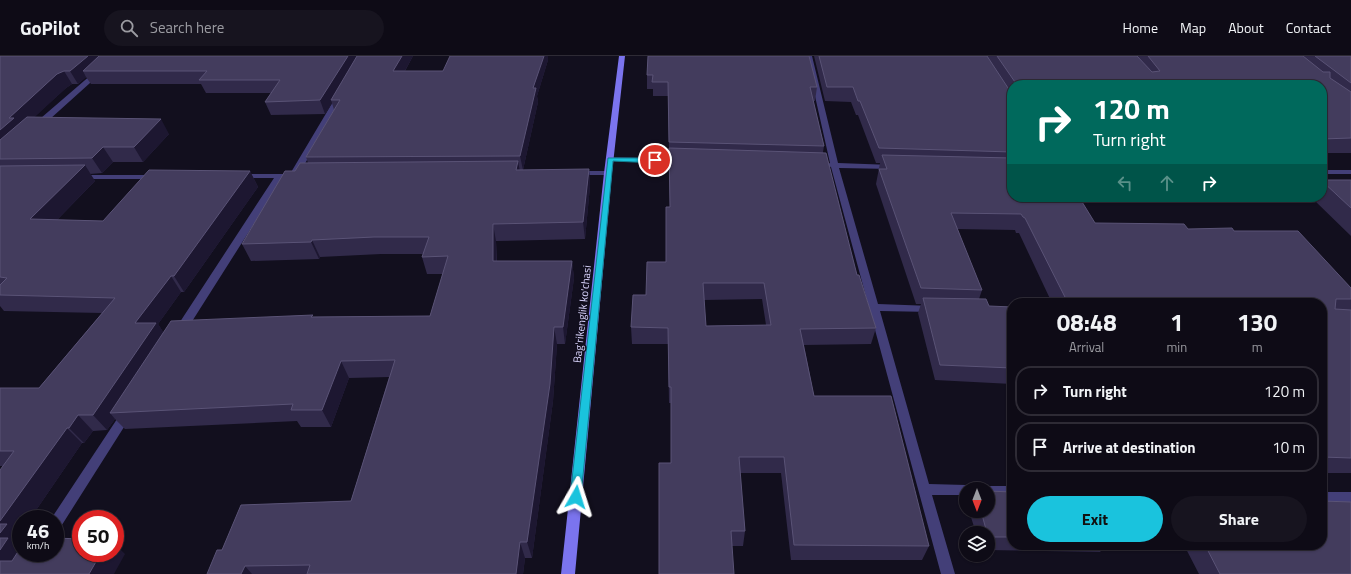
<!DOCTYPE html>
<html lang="en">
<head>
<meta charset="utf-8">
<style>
	:root { --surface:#0e0b16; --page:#17141f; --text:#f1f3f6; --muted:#9b9ba1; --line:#2e2b35; --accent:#1ac3dd }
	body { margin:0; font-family:"Titillium Web",sans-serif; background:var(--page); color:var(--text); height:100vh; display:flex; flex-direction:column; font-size:15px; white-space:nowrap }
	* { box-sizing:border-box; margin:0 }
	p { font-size:13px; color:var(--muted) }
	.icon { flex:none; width:22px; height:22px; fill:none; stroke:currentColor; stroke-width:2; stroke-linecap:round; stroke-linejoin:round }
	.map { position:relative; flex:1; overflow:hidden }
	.drawer { position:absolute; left:1007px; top:242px; width:320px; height:252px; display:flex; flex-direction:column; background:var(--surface); border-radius:16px; box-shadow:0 1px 3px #0004,0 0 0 1px var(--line) }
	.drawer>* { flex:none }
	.banner { position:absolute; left:1007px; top:24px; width:320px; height:122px; border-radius:16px; box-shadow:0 1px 3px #0004,0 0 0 1px var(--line); background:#00695c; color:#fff; overflow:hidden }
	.needle { width:26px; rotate:180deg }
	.controls { position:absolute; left:959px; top:426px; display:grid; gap:8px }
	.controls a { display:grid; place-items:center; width:36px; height:36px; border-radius:50%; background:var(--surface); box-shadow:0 1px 3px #0004,0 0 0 1px var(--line); font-size:20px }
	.speed { position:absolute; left:12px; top:454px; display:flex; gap:8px; font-size:20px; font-weight:700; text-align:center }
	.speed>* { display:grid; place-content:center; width:52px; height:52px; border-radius:50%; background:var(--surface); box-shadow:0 1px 3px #0004,0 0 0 1px var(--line); line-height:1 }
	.speed small { font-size:10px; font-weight:400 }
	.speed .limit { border:6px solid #d22; background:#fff; color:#111 }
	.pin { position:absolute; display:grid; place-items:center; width:34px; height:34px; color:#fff; margin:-17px; border:2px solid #fff; border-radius:50%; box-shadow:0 1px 4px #0007 }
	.me { position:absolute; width:44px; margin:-22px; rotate:6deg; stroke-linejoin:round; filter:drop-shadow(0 0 3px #0008) }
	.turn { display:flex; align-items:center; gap:14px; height:84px; padding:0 20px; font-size:18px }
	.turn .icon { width:52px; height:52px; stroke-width:2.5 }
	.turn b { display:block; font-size:28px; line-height:34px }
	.lanes { display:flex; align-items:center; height:38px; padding:0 20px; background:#0003; justify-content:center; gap:20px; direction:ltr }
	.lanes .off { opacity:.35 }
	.eta { display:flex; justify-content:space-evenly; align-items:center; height:68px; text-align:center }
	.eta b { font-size:24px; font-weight:700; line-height:28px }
	.cta { display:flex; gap:8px; margin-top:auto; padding:8px 20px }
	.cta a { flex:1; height:46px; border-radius:24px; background:var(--accent); color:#111; font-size:16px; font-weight:700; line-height:46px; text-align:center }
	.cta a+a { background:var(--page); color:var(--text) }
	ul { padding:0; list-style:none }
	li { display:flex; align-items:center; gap:12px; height:50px; margin:0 8px 6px; padding:0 12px; border:2px solid var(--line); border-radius:16px }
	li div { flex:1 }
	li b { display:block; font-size:15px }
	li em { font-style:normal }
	header { display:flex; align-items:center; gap:24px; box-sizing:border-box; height:56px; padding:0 20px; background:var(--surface); border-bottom:1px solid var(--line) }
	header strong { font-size:19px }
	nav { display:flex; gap:22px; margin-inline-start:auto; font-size:14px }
	.search { width:280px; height:36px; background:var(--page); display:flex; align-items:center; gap:10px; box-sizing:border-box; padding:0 14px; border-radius:22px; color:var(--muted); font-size:15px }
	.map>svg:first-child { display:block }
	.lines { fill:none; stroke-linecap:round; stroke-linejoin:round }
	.service { fill:#433f78; fill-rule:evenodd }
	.secondary { fill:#7b74ee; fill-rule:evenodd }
	.wall { fill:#312a4a; fill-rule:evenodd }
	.shaded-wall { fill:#1d1731 }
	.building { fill:#433c5d; stroke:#5a5376; fill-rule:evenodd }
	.route { fill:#1ac3dd; stroke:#117f90 }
	.labels { text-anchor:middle; stroke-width:3; stroke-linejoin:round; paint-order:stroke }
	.street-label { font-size:11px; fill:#d7d2fa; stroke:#120f1e }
</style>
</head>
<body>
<header>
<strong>GoPilot</strong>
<div class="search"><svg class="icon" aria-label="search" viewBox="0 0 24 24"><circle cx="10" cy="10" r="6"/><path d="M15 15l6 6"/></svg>Search here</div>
<nav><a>Home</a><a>Map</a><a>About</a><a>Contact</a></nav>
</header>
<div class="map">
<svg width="1351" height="518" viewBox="0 0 1351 518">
	<rect width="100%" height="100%" fill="#120f1e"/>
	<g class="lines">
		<path class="service" d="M113 0H120L40 72H34V68Z
			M806 0H812L838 107 892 109 896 111 892 113 839 112 878 248 932 250 937 253 932 256 880 255 929 428 966 429 970 430 972 433H966V439H932L955 518H941L831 111 826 109 830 107Z
			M337 39 343 40 298 120 294 122H283L184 278H176L175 275 176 272 274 122H240L236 120 240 118H290Z
			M607 101 682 103 686 105 682 107 610 105 606 103Z
			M1322 114H1351V118H1322Z
			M573 115H608L612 117 608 119H576L572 117Z
			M77 119H156L160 121 156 123H77Z
			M127 352 131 354 133 357 131 360 60 472 55 474V463H51L123 354Z
			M988 430H1012V440H988V433H983Z
			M1322 436H1351V446H1322Z"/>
		<path class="secondary" d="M619 0H625L612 117 575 518H561L604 117Z"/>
	</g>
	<path class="wall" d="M0 0H413L405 15H443L548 4 537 40 538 46 523 114 589 113 590 130 585 183 496 185 497 205H572L574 222 565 288H557L553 345 532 502H525L523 518H207L222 494 351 445 389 321 349 322 331 371H301L297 365 125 373 115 363 107 374 93 375 84 387H82L30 463H21L19 478 21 479V488L19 490 21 491 125 498 0 518 3 410H0V332H39L102 257 4 255 0 250ZM86 21 91 28H201L206 37H271L265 46 271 59 325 58 332 47 334 54 306 101 308 107 295 115 242 188 251 205 319 203 320 201 381 198H423L422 201 427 218H443L430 260 314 261 163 276 158 268 181 236H184L258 131 250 115 103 165 57 164 95 125 90 118 102 117 113 106H143L169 78 34 61 66 32 72 28H78Z
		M648 0 817 31 815 45H813L824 90 823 96 857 219 876 272 871 288 804 289 814 340 929 490 922 504H791L781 417H740L745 475 743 490H732L671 407V347H669L668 288H632L631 271 646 239 666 206 670 151 668 40H653V33H647V19ZM762 243 766 269 706 270 704 244Z
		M814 0H1351V97H1322V29H1012V141L1095 167 1188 173 1234 175 1351 232V417H1322V247H1052L1019 177H1016L1015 174 957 173 982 234 979 243 989 250 1012 251V328L935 324 918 257 921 248H916L876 128 880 107H876L858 59H856L851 46 825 45Z
		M1322 124H1351V180L1314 144 1311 147 1251 145 1248 141H1322Z
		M1012 436V489H1106L1100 496 988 494V477H976L969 455H988Z
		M1184 489H1322L1351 518H1199Z"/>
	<path class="shaded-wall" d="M88 0H111L83 15 86 21 78 28 70 15Z
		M348 0H360L331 44 332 47 325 58 320 44Z
		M402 0H413L397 29 393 15Z
		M544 0H548V4L537 40 538 46 523 114 520 100 533 32Z
		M64 15 72 28 66 32 22 73 0 97V74L9 62 57 18Z
		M161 63 169 78 143 106 134 91Z
		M103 91 113 106 102 117 92 102Z
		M518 105 521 121 516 114Z
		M85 109 95 125 42 179 30 163Z
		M589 113 590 130 585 183 583 166Z
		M250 115 258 131 184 236 174 220Z
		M493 168 496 185 497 222 493 205Z
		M312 184 320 201 319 203 311 186Z
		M572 205 574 222 565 288 563 271Z
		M171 220 181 236 158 268 168 283 110 357 115 363 107 374 93 359 135 267Z
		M554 271 557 288 553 345 532 502 527 486Z
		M341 305 349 322 331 371 322 354Z
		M78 359 93 375 84 387 69 372Z
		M67 372 82 387 30 463H21V476L19 478 21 479V488L19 490 21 492 14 517 0 508V465Z
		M520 486 525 502 523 518H516Z
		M115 488 125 498 114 518H89L101 497H115Z
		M245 510 252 518H241Z"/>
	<path class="building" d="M0 0H88L70 15H64L57 18 9 62H14L0 74Z
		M99 0H348L320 44 265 46 280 24H199L207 15H83Z
		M357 0H402L393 15H443L450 0H544L533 32H536L520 100 306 101 340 44H331Z
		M648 0H809L817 31H810L824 90 669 86 668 26H652L653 19H647Z
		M819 0H987L1012 38V96L879 92 860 45H858L853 31H827Z
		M997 0H1137L1152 16 1160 15 1148 0H1303L1323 16H1330V22L1351 36V82L1322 83V29H1017Z
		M1315 0H1351V27Z
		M27 61 161 63 134 91H103L92 102 0 103V84Z
		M669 92 826 97 857 219H859L876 272 800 273 814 340H891L929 490 794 489 784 401H739L745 475H731L734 518H659V407H671V331H669L668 272 631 271 633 239H646L647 206H666V151H670ZM703 227H764L771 269 706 270Z
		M882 99 1012 102V141H1079L1095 167 1184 168 1188 173 1232 172 1234 175H1298L1351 232V243H1336L1335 253 1351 254V402L1322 401V247H1068L1025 162 1023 161 1021 158 951 157 982 234 921 232 879 113H887Z
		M518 105 516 114 589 113 583 166 493 168V205H572L563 271H554L550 328 527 486H520L516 518H307L310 509 245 510 241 518H207L217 494H222L241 449 351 445 395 304 341 305 322 354H291L293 348 110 357 171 265 313 259 311 261 430 260 448 200 422 201 429 181H374L312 184 311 186 242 188 285 115H295L300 107Z
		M85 109 30 163 103 165 149 114 250 115 174 220H171L135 267H156L93 359H78L69 372H67L0 465V414L14 395H0V332H39L115 242 0 239V229L7 222 0 221V110Z
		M1322 124H1351V152L1322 125Z
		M923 242 986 243 989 250 1012 251V312L940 309Z
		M988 435 1012 436V481H989L988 477H987L981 455H988Z
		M1322 445 1351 446V518H1220L1205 489H1322Z
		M0 468H7L0 477Z
		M0 482H8L0 494Z
		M55 482 81 483V497H101L89 518H0V505H12L21 491V497H55Z"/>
	<path class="route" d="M608 102H655L659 104 655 107 613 105 581 441 580 444 576 446 572 444 570 441Z"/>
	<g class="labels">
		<g class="street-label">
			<text transform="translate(582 258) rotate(-84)" y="4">Bag'rikenglik ko'chasi</text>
		</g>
	</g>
</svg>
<div class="controls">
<a><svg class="needle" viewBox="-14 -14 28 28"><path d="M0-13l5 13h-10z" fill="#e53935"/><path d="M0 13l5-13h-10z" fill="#9b9ba1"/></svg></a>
<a><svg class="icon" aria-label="layers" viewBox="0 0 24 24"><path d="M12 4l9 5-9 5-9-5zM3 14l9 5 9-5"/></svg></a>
</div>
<div class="speed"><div>46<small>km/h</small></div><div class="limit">50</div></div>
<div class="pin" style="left:655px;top:104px;background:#d93025"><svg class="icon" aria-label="arrive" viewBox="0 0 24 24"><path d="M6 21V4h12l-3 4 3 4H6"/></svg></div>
<svg class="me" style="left:576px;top:441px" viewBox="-20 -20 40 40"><path d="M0-17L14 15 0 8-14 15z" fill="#1ac3dd" stroke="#fff" stroke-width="4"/></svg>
<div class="banner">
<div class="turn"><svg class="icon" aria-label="right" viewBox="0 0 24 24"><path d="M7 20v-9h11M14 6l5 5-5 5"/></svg><div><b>120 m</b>Turn right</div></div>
<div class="lanes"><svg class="icon off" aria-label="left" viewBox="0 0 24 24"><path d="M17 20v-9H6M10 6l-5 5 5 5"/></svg><svg class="icon off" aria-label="ahead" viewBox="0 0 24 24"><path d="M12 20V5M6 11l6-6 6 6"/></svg><svg class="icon" aria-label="right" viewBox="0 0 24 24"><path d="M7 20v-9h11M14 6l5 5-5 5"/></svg></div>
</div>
<section class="drawer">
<div class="eta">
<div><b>08:48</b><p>Arrival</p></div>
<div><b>1</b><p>min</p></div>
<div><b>130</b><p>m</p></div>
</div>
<ul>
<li><svg class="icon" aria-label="right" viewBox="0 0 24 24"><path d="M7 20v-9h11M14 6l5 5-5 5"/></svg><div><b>Turn right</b></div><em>120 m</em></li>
<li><svg class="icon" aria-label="arrive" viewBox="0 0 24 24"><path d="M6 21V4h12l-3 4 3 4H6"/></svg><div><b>Arrive at destination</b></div><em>10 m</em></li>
</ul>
<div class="cta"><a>Exit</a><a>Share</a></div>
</section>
</div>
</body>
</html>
